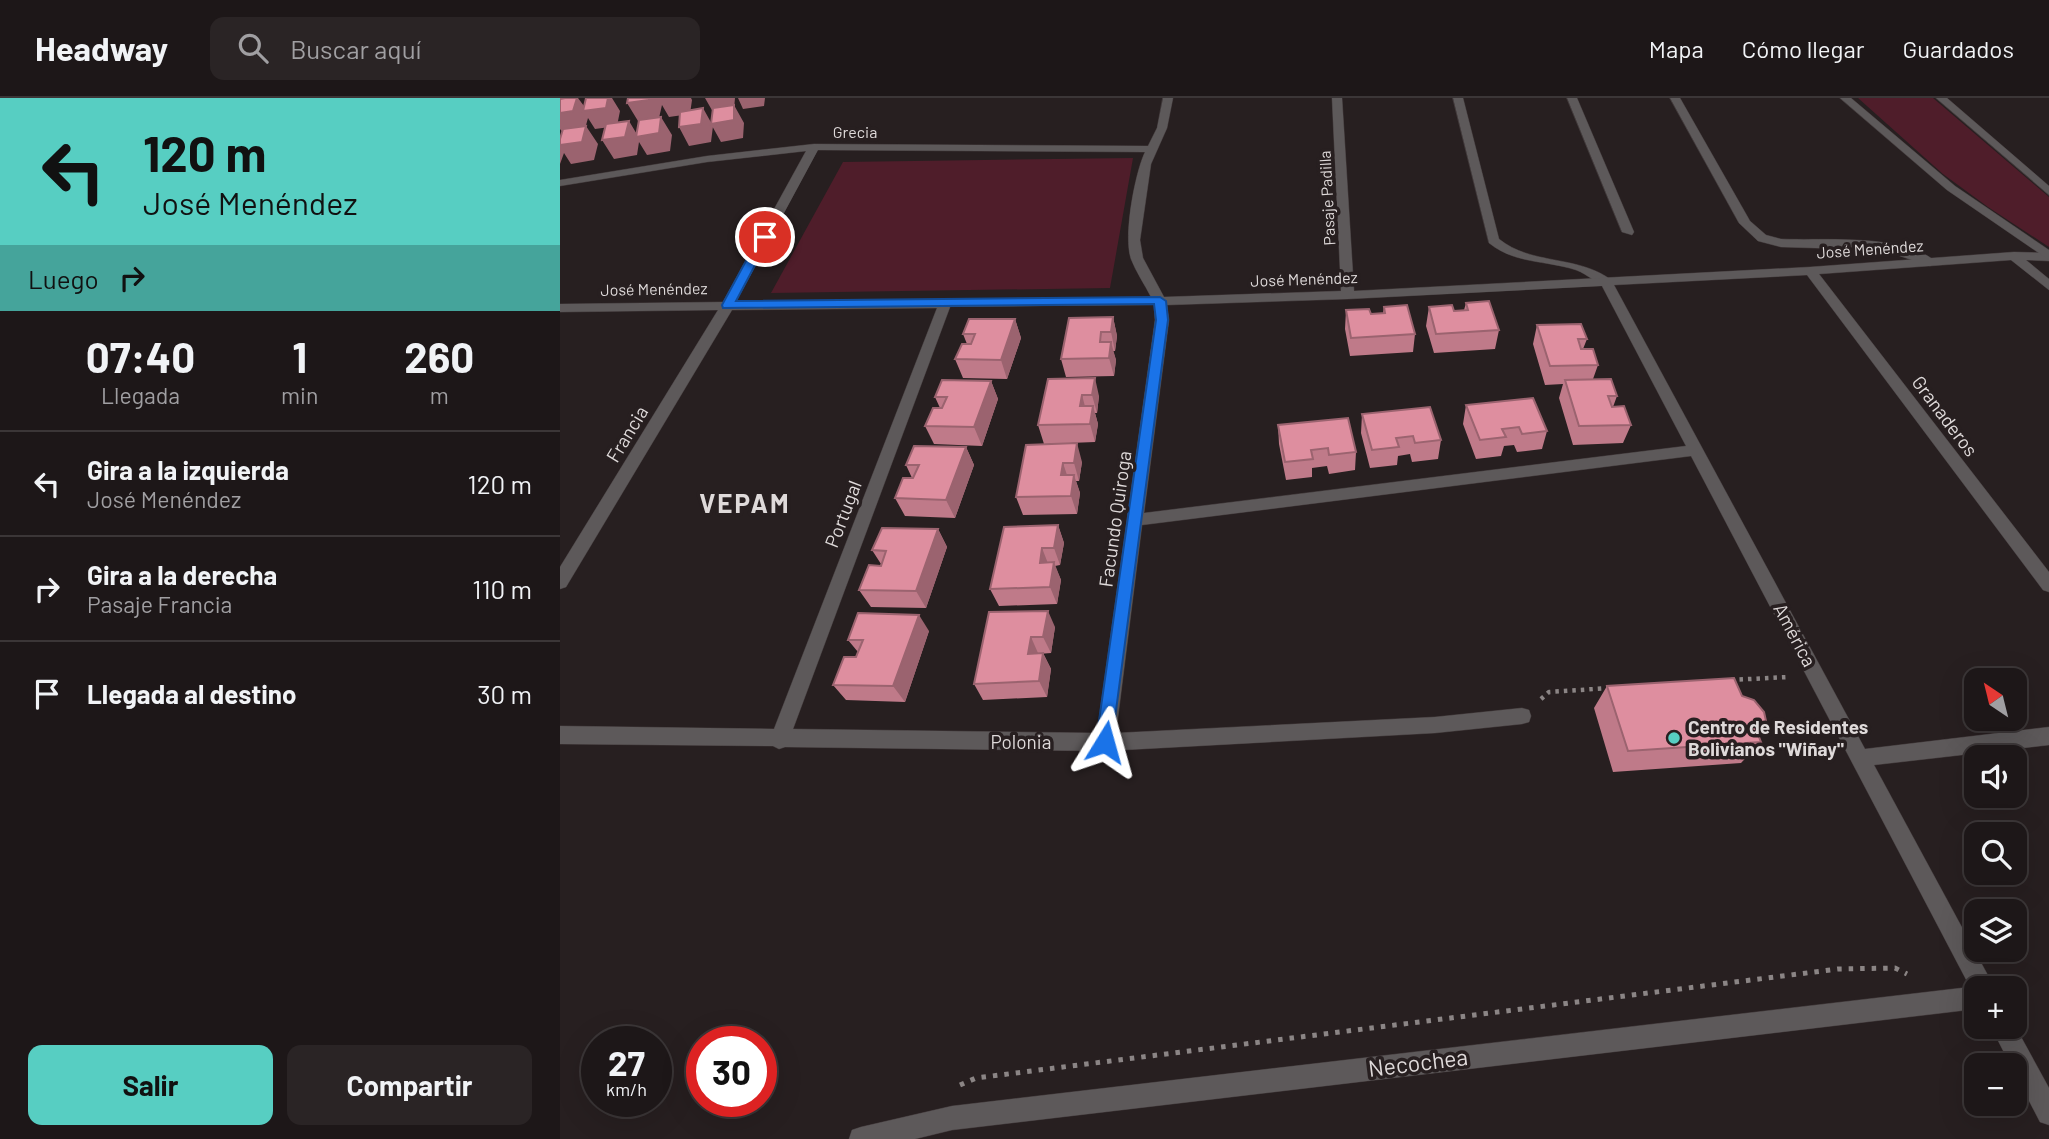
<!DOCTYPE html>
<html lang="es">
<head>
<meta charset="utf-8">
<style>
	:root { --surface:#1d1718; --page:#2a2425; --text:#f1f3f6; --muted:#a09fa2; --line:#3b3637; --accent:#57cec2 }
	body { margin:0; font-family:Barlow,sans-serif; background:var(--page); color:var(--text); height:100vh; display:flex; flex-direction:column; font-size:26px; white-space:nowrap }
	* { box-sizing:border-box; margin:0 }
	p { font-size:23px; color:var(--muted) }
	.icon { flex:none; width:38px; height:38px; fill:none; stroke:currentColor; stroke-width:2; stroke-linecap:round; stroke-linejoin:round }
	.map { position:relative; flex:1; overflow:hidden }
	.sheet { display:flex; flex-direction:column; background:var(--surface); width:560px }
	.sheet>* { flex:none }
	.banner { background:#57cec2; color:#111; overflow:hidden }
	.needle { width:46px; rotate:325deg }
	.fabs { position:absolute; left:1404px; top:570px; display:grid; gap:14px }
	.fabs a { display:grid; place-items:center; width:63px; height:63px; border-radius:14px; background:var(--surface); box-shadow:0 7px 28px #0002,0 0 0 2px var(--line); font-size:35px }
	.speed { position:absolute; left:21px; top:928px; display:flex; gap:14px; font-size:35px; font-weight:700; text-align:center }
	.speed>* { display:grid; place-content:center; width:91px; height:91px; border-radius:50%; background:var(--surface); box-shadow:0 7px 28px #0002,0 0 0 2px var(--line); line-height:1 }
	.speed small { font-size:18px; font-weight:400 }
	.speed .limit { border:10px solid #d22; background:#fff; color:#111 }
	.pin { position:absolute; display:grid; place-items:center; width:60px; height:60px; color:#fff; margin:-30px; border:4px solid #fff; border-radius:50%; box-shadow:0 2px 7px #0007 }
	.me { position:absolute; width:77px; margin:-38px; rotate:8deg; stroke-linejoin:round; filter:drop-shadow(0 0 5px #0008) }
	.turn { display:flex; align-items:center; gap:24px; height:147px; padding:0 28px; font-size:32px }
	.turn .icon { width:91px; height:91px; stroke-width:2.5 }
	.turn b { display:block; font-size:49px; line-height:60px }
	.then { display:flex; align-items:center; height:66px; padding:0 28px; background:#0003; gap:14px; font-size:26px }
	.eta { display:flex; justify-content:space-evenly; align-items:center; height:119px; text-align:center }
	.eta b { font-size:42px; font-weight:700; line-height:49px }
	.primary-button { display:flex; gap:14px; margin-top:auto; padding:14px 28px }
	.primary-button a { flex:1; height:80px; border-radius:14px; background:var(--accent); color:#111; font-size:28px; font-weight:700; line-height:80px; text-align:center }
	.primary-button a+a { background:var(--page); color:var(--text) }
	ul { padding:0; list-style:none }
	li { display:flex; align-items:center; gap:21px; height:105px; padding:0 28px; border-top:2px solid var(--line) }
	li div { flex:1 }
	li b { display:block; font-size:26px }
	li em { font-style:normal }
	header { display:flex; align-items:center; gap:42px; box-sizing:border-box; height:98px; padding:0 35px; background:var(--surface); border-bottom:2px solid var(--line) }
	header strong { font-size:33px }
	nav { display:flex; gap:38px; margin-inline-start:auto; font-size:24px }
	.search { width:490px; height:63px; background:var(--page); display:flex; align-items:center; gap:18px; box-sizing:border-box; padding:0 24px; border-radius:14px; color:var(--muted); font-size:26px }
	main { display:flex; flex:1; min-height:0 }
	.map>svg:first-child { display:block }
	.green { fill:#4f1d2a }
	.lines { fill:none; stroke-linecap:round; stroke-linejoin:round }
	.service-casing { stroke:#41393a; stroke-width:1 }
	.minor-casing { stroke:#41393a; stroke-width:1 }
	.tertiary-casing { stroke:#41393a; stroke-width:1 }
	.path-far1 { stroke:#8b8585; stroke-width:4.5; stroke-dasharray:3.5 5; stroke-linecap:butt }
	.path { stroke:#8b8585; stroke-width:5; stroke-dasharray:4.5 7; stroke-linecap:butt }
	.service { fill:#5d595a; fill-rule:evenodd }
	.minor { fill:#5d595a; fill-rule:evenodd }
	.tertiary { fill:#5d595a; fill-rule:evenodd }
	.wall { fill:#bf7a89 }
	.shaded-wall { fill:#9b636f }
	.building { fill:#de8e9f; stroke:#9b636f; stroke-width:2 }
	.route { fill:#1a73e8; stroke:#114b97; stroke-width:2 }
	.poi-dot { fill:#57cec2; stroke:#271f20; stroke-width:2.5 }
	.labels { text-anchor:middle; stroke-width:7; stroke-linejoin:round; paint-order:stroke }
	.far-street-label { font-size:16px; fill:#dfdada; stroke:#271f20 }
	.street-label { font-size:19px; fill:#dfdada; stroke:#271f20 }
	.poi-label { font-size:19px; font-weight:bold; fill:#dfdada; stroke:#271f20; text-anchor:start }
	.near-street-label { font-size:23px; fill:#dfdada; stroke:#271f20 }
	.district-label { font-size:26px; font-weight:bold; letter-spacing:2px; fill:#dfdada; stroke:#271f20 }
</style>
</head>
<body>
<header>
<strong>Headway</strong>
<div class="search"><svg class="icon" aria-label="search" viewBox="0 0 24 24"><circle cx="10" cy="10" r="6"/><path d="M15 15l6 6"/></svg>Buscar aquí</div>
<nav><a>Mapa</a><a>Cómo llegar</a><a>Guardados</a></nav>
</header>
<main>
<section class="sheet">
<div class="banner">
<div class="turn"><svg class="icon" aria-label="left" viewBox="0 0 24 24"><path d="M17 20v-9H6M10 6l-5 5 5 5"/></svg><div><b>120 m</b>José Menéndez</div></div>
<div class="then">Luego<svg class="icon" aria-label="right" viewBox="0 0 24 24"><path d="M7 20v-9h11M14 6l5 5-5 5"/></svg></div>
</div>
<div class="eta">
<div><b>07:40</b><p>Llegada</p></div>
<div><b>1</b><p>min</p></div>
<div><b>260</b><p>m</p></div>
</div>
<ul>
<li><svg class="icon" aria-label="left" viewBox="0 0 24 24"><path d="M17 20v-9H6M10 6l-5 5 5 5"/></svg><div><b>Gira a la izquierda</b><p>José Menéndez</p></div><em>120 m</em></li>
<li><svg class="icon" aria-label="right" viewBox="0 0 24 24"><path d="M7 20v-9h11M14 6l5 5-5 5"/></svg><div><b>Gira a la derecha</b><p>Pasaje Francia</p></div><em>110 m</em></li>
<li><svg class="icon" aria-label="arrive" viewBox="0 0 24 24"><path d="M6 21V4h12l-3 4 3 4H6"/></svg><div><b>Llegada al destino</b></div><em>30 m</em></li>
</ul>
<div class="primary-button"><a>Salir</a><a>Compartir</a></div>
</section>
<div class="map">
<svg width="1489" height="1041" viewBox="0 0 1489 1041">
	<rect width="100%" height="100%" fill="#271f20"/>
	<path class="green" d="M1298 0H1373L1489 99V149L1428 109 1383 76Z
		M573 60 550 190 211 195 283 64Z"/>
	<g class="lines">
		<defs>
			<path id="service" d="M893 0H903L939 141C971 167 1016 157 1050 181V187C1039 189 1028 176 1016 172 985 162 955 166 929 145Z
				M1007 0H1017L1074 134 1072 137 1062 134Z
				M1110 0H1120L1190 123 1206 137 1221 141C1263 143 1344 135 1376 164L1370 168 1322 152 1221 149 1198 143 1179 125Z"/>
			<path id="minor" d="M603 0H613L607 30 591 66 580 142 583 160 604 199 781 193 772 0H782L794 193 1250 169 1454 154 1489 155V163L1466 162 1489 181V192L1451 162 1259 176 1489 474V494L1483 492 1247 177 1054 187 1305 651 1489 629V647L1314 667 1431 883 1434 891H1416V911L392 1032 355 1041H289L292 1032 301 1029 392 1008 1410 889 1131 358 582 427 556 635 875 619 962 610 969 612 971 618 969 624 962 626 875 635 545 653 225 649 219 651 213 648 0 646V628L214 631 377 210 172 212 6 489 0 491V469L158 212 0 214V206L163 204 246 53 147 64 0 88V82L147 58 254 46 588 48 597 30ZM258 52 585 54C575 75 563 138 571 161 576 174 585 187 591 199L176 204ZM1042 188 1126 348 584 415 609 222 607 207 788 201ZM594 207 595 222 537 635 233 631 390 209Z
				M1454 926 1489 990V1027L1480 1024 1454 974V968H1451L1431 929H1454Z"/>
			<path id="tertiary" d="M1280 0H1291L1395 88 1489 152V162L1387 92Z
				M1376 0H1387L1489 88V97Z"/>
		</defs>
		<use href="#service" class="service-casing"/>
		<use href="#minor" class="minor-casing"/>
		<use href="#tertiary" class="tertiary-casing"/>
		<path class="path-far1" d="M1171 582 1228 579
			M981 601 989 594 1050 590"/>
		<path class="path" d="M400 987 416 980 1278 871 1335 870 1347 876"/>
		<use href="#service" class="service"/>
		<use href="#minor" class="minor"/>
		<use href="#tertiary" class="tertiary"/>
	</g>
	<path class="wall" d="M906 205 939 232 935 251 874 255 866 228 869 209 894 213 904 212Z
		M824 209 855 236 853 254 790 258 785 231 786 212 811 216 823 215Z
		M553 219 557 238 555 253H553L556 262 554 278 506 279 501 261Z
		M455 221 461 240 447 281 403 280 395 261 407 246 403 236Z
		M977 227 1027 241 1023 251 1038 267 1033 281 1057 298 1053 309 1071 327 1063 345 1013 347 999 300 1003 286 985 287 973 246Z
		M488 281 539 298 537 315H535L538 326 535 344 484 346 478 327Z
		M431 283 438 301 422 348 374 346 365 328 380 310 375 299Z
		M906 307 987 333 982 351 957 354 954 347 944 348 941 358 916 361 903 326Z
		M802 316 881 342 878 361 852 364 850 356 838 358 837 367 810 370 801 335Z
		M718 327 796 354 795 372 769 376 767 368 752 370V379L726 382 719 346Z
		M466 347 522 364 519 383H516L520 395 517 416 463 417 456 399Z
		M406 349 414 367 395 420 345 418 335 400 352 380 346 367Z
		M498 427 504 445 500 467 495 468 501 482 497 506 439 508 430 491Z
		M378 431 387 449 366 510 311 509 299 492 321 466 312 452Z
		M429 514 495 529 491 555 478 556 483 555 491 571 487 599 423 602 414 586Z
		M369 533 345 604 286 602 273 587 296 559 298 554 288 542Z
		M1047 588 1197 634 1201 644 1181 665 1053 674 1034 610Z"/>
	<path class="shaded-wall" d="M17 0H18L27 12 48 0H52L60 13 57 28 35 31 28 20 25 31 3 35 0 31V15Z
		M89 0H131L132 2 130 16 109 19 102 7 99 20 78 23 67 5Z
		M145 0H175L174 11 153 14Z
		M178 0H205L204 8 183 11Z
		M174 7 184 25 183 40 161 44 151 26Z
		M143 10 153 28 151 44 129 48 119 29Z
		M101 19 112 37 110 53 87 57 79 44 77 57 54 61 42 42 69 23 78 38Z
		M26 28 38 46 34 62 11 66 4 55 0 66V42Z
		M553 219 557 238 555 253 551 234Z
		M455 221 461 240 447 281 441 262Z
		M551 244 556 262 554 278 549 260Z
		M535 280 539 298 537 315 532 297Z
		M431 283 438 301 422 348 414 329Z
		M522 297 527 316 526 327 520 308Z
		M533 308 538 326 535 344 530 326Z
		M517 345 522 364 519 383 514 365Z
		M406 349 414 367 395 420 386 402Z
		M503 365 509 383 501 377Z
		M514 377 520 395 517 416 511 398Z
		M498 427 504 445 500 467 494 450Z
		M378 431 387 449 366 510 356 493Z
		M482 450 489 468 480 465Z
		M494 464 501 482 497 506 490 489Z
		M488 513 495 529 491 555 483 539Z
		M359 517 369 533 345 604 333 588Z
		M471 539 478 555 476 572 468 556Z
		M483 555 491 571 487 599 479 583Z"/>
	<path class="building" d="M5 0H17L13 13 0 15V1Z
		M26 0H48L46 10 23 13Z
		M68 0H89V2L67 5Z
		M174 7V22L151 26 153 10Z
		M143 10 141 26 119 29 120 14Z
		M101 19 99 35 76 39 79 22Z
		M69 23 65 39 42 42 46 26Z
		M26 28 22 44 0 47V41L3 31Z
		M929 203 939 232 876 236 869 209 892 207 894 213 908 212 906 205Z
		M847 207 855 236 791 240 786 212 809 211 811 216 825 215 824 209Z
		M553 219 551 234H541L540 244H551L549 260 501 261 509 220Z
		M409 221H455L441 262 395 261 402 246H411L415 236H403Z
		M1021 226 1027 241H1018L1021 251H1033L1038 267 990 268 977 227Z
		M535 280 532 297H522L520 308H533L530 326 478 327 488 281Z
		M1051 281 1057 298H1048L1052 309 1064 308 1071 327 1019 328 1005 282Z
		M382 282 431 283 414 329 365 328 373 310H382L387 299H375Z
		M973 300 987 333 962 336 959 329 942 331 946 339 920 342 906 307Z
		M870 309 881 342 855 345 853 338 836 340 839 349 812 352 802 316Z
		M788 320 796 354 769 357 768 350 751 352 753 361 725 364 718 327Z
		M517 345 514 365H503L501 377H514L511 398 456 399 466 347Z
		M354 348 406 349 386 402 335 400 343 380H353L359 367H346Z
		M498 427 494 450H482L480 465 494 464 490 489 430 491 444 429Z
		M322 430 378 431 356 493 299 492 309 467 321 468 326 453 312 452Z
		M488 513 483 539H471L468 556 483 555 479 583 414 586 429 514Z
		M298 515 359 517 333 588 273 587 284 559H296L303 542H288Z
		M1174 580 1182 598 1194 602 1204 614 1206 623 1197 634 1201 644 1068 653 1047 588Z"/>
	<path class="route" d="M205 136 210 139 176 203 600 199 606 203 608 222 551 650 545 652 538 650 536 644 596 222 594 206 163 210 162 207 199 139Z"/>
	<circle class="poi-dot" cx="1114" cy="640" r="7"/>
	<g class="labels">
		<g class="far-street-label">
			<text x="295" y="40">Grecia</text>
			<text transform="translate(767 100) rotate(-93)" y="6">Pasaje Padilla</text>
			<text transform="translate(1310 151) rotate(-4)" y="6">José Menéndez</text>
			<text transform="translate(744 181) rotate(-2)" y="6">José Menéndez</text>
			<text transform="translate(94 191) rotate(-1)" y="6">José Menéndez</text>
		</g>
		<g class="street-label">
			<text transform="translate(1385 318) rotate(53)" y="7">Granaderos</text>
			<text transform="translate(67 336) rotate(-59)" y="7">Francia</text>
			<text transform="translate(283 416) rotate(-69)" y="7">Portugal</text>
			<text transform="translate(555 421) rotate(-82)" y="7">Facundo Quiroga</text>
			<text transform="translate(1235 537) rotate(62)" y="7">América</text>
			<text x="461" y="651">Polonia</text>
		</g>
		<g class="poi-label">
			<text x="1128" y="636">Centro de Residentes<tspan x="1128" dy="22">Bolivianos "Wiñay"</tspan></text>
		</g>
		<g class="near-street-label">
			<text transform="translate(858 965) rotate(-7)" y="8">Necochea</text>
		</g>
		<g class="district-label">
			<text x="185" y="415">VEPAM</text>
		</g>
	</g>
</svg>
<div class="fabs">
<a><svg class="needle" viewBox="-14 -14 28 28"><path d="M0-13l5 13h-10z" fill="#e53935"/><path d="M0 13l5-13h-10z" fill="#a09fa2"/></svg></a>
<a><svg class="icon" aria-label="sound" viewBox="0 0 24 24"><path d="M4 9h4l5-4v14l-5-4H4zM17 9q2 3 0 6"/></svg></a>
<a><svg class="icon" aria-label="search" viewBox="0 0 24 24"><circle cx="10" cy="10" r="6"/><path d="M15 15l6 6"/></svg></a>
<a><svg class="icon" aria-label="layers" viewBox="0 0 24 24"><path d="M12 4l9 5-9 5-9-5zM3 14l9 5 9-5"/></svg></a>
<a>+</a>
<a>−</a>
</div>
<div class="speed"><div>27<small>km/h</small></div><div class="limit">30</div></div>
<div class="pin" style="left:205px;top:139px;background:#d93025"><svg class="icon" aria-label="arrive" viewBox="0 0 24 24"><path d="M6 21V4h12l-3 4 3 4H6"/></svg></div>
<svg class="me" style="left:545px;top:644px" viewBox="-20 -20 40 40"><path d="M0-17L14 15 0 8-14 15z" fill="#1a73e8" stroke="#fff" stroke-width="4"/></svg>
</div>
</main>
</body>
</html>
